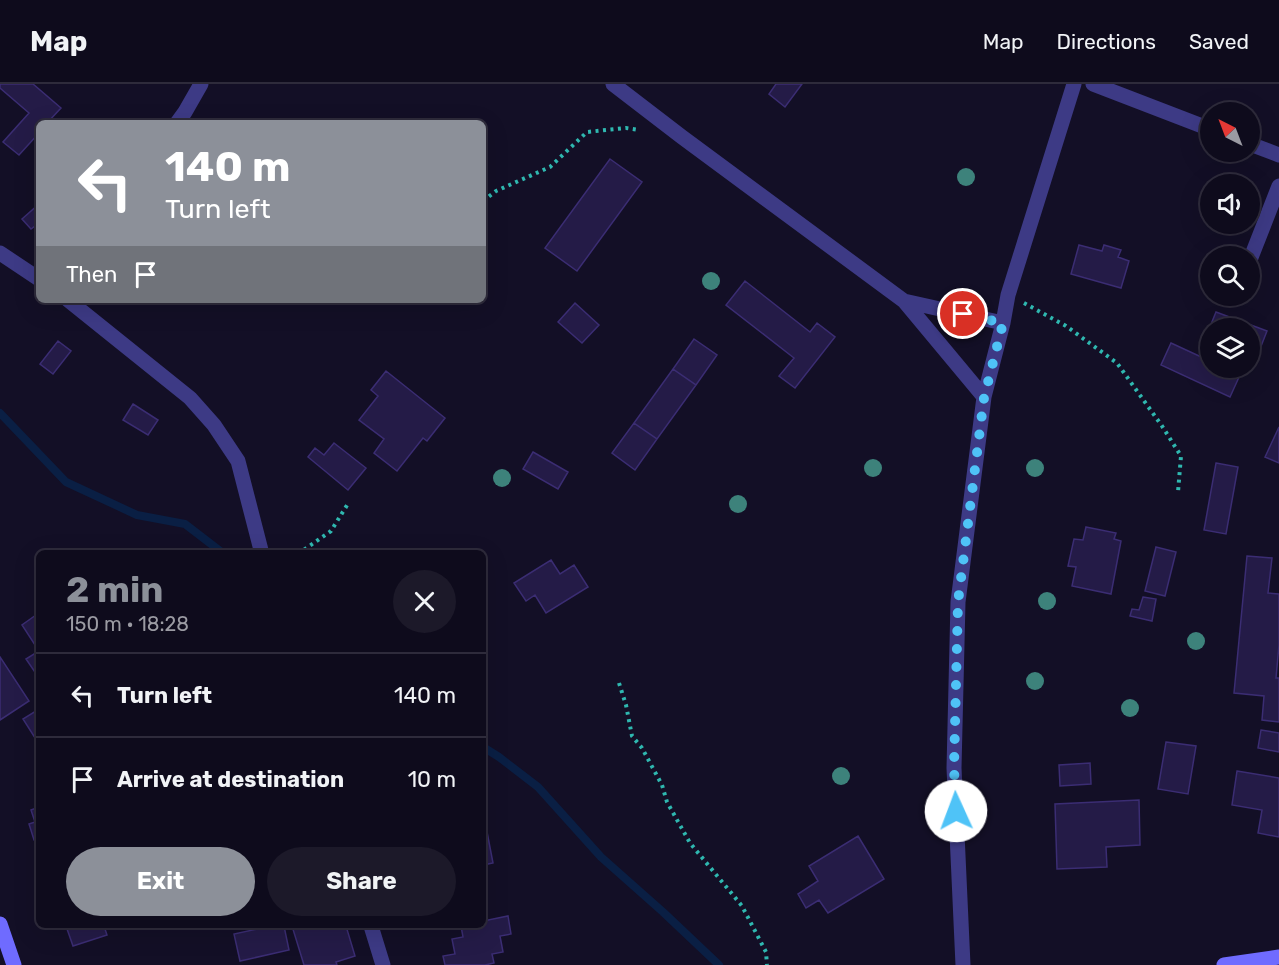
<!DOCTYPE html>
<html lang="en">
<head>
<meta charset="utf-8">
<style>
	:root { --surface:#0e0b1c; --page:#1c1929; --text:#f1f3f6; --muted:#9b9ba3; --line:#2e2b3b; --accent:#8c9099 }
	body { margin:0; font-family:Rubik,sans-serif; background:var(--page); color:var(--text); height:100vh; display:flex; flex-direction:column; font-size:22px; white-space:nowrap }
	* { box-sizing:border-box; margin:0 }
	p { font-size:20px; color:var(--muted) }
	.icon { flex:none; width:33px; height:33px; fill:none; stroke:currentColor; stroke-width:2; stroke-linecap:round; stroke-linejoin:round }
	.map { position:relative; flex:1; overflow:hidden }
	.side { position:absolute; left:36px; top:466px; width:450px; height:378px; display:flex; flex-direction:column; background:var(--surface); border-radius:9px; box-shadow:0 6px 24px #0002,0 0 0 2px var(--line) }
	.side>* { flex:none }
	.hud { position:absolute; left:36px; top:36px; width:450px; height:183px; border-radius:9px; box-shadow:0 6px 24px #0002,0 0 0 2px var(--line); background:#8c9099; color:#fff; overflow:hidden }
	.needle { width:39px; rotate:318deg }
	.buttons { position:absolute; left:1200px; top:18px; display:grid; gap:12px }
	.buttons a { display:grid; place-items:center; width:60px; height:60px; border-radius:50%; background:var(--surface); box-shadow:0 6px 24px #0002,0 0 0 2px var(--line); font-size:30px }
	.pin { position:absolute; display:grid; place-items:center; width:51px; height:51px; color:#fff; margin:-26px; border:3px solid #fff; border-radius:50%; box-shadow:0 2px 6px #0007 }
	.me { position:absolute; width:66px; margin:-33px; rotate:358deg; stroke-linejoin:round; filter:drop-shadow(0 0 4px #0008) }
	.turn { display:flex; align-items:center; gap:21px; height:126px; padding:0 30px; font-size:27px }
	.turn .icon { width:78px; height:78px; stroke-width:2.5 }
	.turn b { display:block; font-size:42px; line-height:51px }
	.then { display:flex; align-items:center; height:57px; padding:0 30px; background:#0003; gap:12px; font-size:22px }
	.round { display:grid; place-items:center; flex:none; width:63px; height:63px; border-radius:32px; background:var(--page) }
	.overview { display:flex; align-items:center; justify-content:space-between; height:102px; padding:0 30px }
	h1 { font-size:36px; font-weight:700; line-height:45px; color:var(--accent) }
	.button { display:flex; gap:12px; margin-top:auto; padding:12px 30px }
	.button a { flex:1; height:69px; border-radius:36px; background:var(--accent); color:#fff; font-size:24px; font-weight:700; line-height:69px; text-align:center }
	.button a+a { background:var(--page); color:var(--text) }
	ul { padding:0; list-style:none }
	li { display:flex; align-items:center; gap:18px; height:84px; padding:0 30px; border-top:2px solid var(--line) }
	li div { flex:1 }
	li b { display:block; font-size:22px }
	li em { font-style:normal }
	header { display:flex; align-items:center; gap:36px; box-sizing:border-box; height:84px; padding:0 30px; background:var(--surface); border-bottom:2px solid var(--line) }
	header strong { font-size:28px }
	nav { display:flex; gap:33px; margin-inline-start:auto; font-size:21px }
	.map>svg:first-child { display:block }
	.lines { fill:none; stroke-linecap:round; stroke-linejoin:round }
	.stream { stroke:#0a1f44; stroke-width:8 }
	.building { fill:#241b47; stroke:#3b2d73; stroke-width:1.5 }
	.path { stroke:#2fb8b0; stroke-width:4; stroke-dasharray:3 4.5; stroke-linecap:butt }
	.street { stroke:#3d3a85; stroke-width:15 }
	.secondary { stroke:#6f6bff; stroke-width:15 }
	.tree { fill:#3d827b }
	.route { stroke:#4fc3f7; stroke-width:10; stroke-dasharray:0 18 }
</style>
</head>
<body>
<header>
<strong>Map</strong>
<nav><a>Map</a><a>Directions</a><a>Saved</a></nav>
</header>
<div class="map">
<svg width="1279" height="881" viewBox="0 0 1279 881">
	<rect width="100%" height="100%" fill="#130f26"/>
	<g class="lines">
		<path class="stream" d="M0 329 66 398 137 431 185 440 224 470
			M483 663 499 673 538 703 601 773 663 828 719 881"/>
	</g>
	<path class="building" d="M0 0H33L61 24 47 39H39V49L19 71 3 58 29 29 0 4Z
		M776 0H802L785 23 769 10Z
		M610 75 642 98 577 187 545 164Z
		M39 120V139L31 145 22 135Z
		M1079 161 1102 167 1104 161 1121 166 1118 173 1129 177 1121 204 1071 190Z
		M745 197 810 248 817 239 835 253 795 304 779 292 794 274 726 221Z
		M575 219 599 241 582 259 558 238Z
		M1216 228 1267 247 1254 280 1250 278V244H1210V263L1203 260Z
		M694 255 717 271 696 301 673 285Z
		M58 257 71 267 53 290 40 280Z
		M1171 259 1210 277V284H1224L1240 291 1230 313 1161 281Z
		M673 285 696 301 657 355 634 339Z
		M386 287 445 334 427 357 423 354 397 387 374 369 384 355 359 336 378 312 371 306Z
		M133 320 158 336 148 351 123 336Z
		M634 339 657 355 635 386 612 369Z
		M1279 343V379L1265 373Z
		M334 359 366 384 348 406 308 373 315 364 324 371Z
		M533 368 568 388 558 405 523 385Z
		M1216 379 1238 383 1226 450 1204 446Z
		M1086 443 1116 449 1114 455 1121 457 1111 510 1072 502 1076 483 1068 482 1074 455 1083 456Z
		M1156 463 1176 468 1165 512 1145 507Z
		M1247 472 1272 474 1268 509 1279 510V561L1276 594H1279V638L1262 636 1264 612 1234 609Z
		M551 476 560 490 574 481 588 503 546 529 535 511 526 517 514 499Z
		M1143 513 1156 515 1152 537 1130 532 1132 525 1139 526Z
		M36 531 39 536V594L26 575 39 567 22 541Z
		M0 573 29 617 0 636Z
		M39 625V656L37 657 23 635Z
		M1261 646 1279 649V668L1258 664Z
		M1166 658 1196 662 1188 710 1158 705Z
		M1090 679 1091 700 1060 702 1059 681Z
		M1237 687 1279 694V753L1258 749 1262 726 1232 721Z
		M1139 716 1140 761 1106 763 1107 783 1057 785 1055 720Z
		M39 723V755L34 756 29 740 35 738 31 726Z
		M483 727 493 779 483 781Z
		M858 752 884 795 828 829 819 816 806 824 798 810 818 797 809 782Z
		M508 832 511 850 500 852 503 868 492 870 494 879 485 881H445L443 872 455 870 452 855 463 853 461 842H483V837Z
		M66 842H104L107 851 73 862Z
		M271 842H284L289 866 240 877 234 850Z
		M292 842H346L355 872 336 878 337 881H304Z"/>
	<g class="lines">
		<path class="path" d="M483 117 496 107 550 83 587 48 626 44 639 46
			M1024 219 1066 242 1117 279 1162 342 1181 372 1178 408
			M298 470 331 447 349 418
			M619 599 626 621 632 652 642 664 662 701 667 718 690 759 742 822 766 868 767 881"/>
		<path class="street" d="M613 0 682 53 904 217 1003 239
			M1093 0 1210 45
			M177 39 185 28 201 0
			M1250 60 1279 71
			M0 169 39 195
			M1250 176 1279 102
			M68 216 190 314 214 341 238 377 262 470
			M904 217 984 313
			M371 842 383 881
			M963 881 954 684 958 518 984 313 1003 239 1008 211 1074 0"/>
		<path class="secondary" d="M0 840 14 881
			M1224 881 1279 873"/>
	</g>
	<g class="tree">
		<circle cx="966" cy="93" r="9"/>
		<circle cx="711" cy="197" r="9"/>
		<circle cx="873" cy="384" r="9"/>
		<circle cx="1035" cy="384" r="9"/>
		<circle cx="502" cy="394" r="9"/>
		<circle cx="738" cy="420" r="9"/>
		<circle cx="1047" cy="517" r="9"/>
		<circle cx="1196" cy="557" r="9"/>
		<circle cx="1035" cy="597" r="9"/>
		<circle cx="1130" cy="624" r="9"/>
		<circle cx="841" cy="692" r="9"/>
	</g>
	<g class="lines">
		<path class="route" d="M956 727 954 684 958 518 984 314 1003 239 963 230"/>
	</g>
</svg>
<div class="buttons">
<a><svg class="needle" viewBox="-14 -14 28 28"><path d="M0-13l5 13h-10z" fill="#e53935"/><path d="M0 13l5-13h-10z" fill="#9b9ba3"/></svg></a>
<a><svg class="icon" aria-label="sound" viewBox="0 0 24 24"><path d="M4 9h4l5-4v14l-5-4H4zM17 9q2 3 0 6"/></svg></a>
<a><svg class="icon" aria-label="search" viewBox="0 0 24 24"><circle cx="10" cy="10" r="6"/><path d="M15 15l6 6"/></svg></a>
<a><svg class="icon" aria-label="layers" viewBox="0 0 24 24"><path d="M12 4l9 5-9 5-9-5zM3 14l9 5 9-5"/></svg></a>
</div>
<div class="pin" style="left:963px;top:230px;background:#d93025"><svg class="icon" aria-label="arrive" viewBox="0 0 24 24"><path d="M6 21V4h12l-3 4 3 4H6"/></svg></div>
<svg class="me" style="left:956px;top:727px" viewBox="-20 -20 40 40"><circle r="19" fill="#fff"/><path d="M0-13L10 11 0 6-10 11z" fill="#4fc3f7"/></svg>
<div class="hud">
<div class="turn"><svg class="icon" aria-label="left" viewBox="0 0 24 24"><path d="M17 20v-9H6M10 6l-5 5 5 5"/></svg><div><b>140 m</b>Turn left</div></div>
<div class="then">Then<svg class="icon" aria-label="arrive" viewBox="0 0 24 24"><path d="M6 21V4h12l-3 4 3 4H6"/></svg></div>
</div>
<section class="side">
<div class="overview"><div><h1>2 min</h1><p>150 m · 18:28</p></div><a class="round"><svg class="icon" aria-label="close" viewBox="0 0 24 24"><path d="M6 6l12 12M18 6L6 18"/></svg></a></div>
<ul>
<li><svg class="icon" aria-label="left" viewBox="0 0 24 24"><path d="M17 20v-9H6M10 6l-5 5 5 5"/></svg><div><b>Turn left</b></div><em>140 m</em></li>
<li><svg class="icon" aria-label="arrive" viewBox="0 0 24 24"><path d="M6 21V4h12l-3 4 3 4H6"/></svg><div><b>Arrive at destination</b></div><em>10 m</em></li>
</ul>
<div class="button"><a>Exit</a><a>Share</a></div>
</section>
</div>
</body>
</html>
